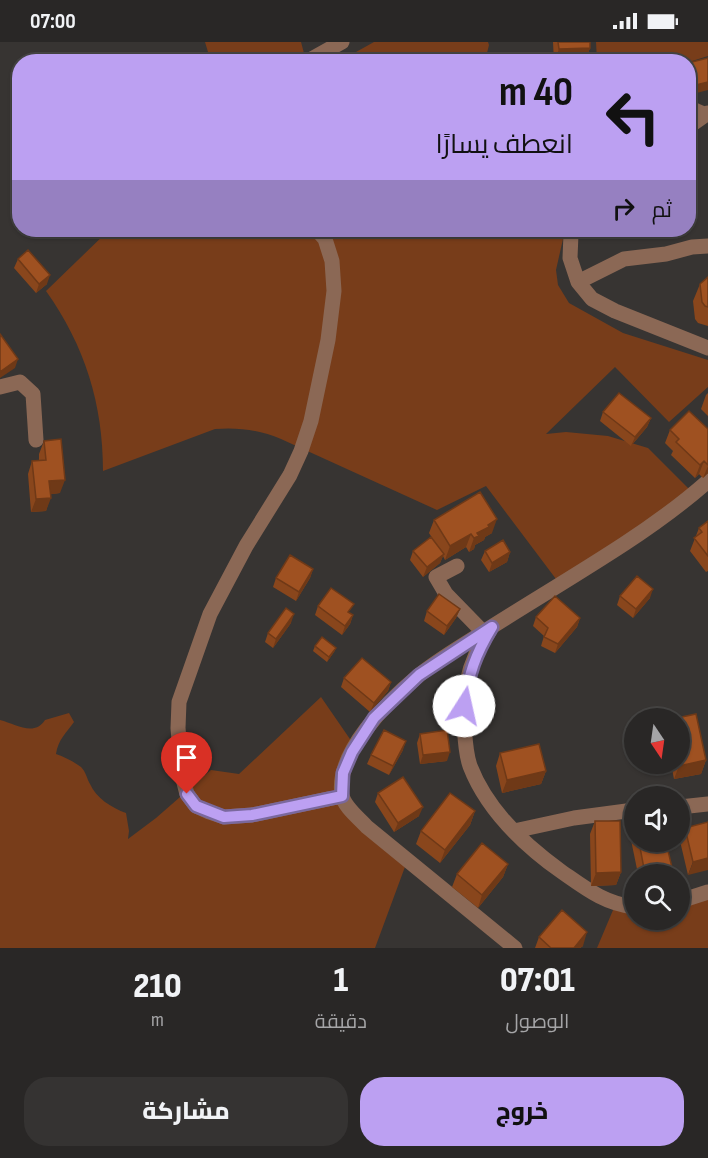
<!DOCTYPE html>
<html lang="ar">
<head>
<meta charset="utf-8">
<style>
	:root { --surface:#292726; --page:#353332; --text:#f1f3f6; --muted:#a5a5a7; --line:#454443; --accent:#bca0f2 }
	body { margin:0; font-family:"Sofia Sans Condensed",Cairo,sans-serif; background:var(--page); color:var(--text); direction:rtl; height:100vh; display:flex; flex-direction:column; font-size:22px; white-space:nowrap }
	* { box-sizing:border-box; margin:0 }
	p { font-size:20px; color:var(--muted) }
	.icon { flex:none; width:33px; height:33px; fill:none; stroke:currentColor; stroke-width:2; stroke-linecap:round; stroke-linejoin:round }
	.map { position:relative; height:906px; overflow:hidden; direction:ltr }
	.side { display:flex; flex-direction:column; background:var(--surface); flex:1 }
	.side>* { flex:none }
	.hud { position:absolute; left:12px; top:12px; width:684px; height:183px; border-radius:24px; box-shadow:0 2px 4px #0004,0 0 0 2px var(--line); direction:rtl; background:#bca0f2; color:#111; overflow:hidden }
	.needle { width:39px; rotate:167deg }
	.buttons { position:absolute; left:624px; top:666px; display:grid; gap:12px }
	.buttons a { display:grid; place-items:center; width:66px; height:66px; border-radius:50%; background:var(--surface); box-shadow:0 2px 4px #0004,0 0 0 2px var(--line); font-size:30px }
	.pin { position:absolute; display:grid; place-items:center; width:51px; height:51px; color:#fff; margin:-62px -26px; border-radius:50% 50% 50% 0; rotate:-45deg; box-shadow:0 0 6px #0007 }
	.pin .icon { rotate:45deg }
	.me { position:absolute; width:66px; margin:-33px; rotate:10deg; stroke-linejoin:round; filter:drop-shadow(0 0 4px #0008) }
	.turn { display:flex; align-items:center; gap:21px; height:126px; padding:0 24px; font-size:27px }
	.turn .icon { width:78px; height:78px; stroke-width:2.5 }
	.turn b { display:block; font-size:42px; line-height:51px }
	.then { display:flex; align-items:center; height:57px; padding:0 24px; background:#0003; gap:12px; font-size:22px }
	.eta { display:flex; justify-content:space-evenly; align-items:center; height:102px; text-align:center }
	.eta b { font-size:36px; font-weight:800; line-height:42px }
	.action { display:flex; gap:12px; margin-top:auto; padding:12px 24px }
	.action a { flex:1; height:69px; border-radius:24px; background:var(--accent); color:#111; font-size:24px; font-weight:800; line-height:69px; text-align:center }
	.action a+a { background:var(--page); color:var(--text) }
	.status { display:flex; justify-content:space-between; align-items:center; height:42px; padding:0 30px; background:var(--surface); direction:ltr }
	.status svg { height:16px; fill:currentColor }
	.map>svg:first-child { display:block }
	.green { fill:#783d1a }
	.lines { fill:none; stroke-linecap:round; stroke-linejoin:round }
	.minor { stroke:#8b6855; stroke-width:15 }
	.wall { fill:#89461c }
	.shaded-wall { fill:#6f3917 }
	.building { fill:#9f5121; stroke:#6f3917; stroke-width:1.5 }
	.route-casing { stroke:#7a689d; stroke-width:15 }
	.route { stroke:#bca0f2; stroke-width:10 }
</style>
</head>
<body>
<div class="status"><b>07:00</b><svg viewBox="0 0 49 12"><path d="M0 12V9h3v3zM5 12V6h3v6zM10 12V3h3v9zM15 12V0h3v12zM26 1h20v11H26zM47 4h2v5h-2z"/></svg></div>
<div class="map">
<svg width="708" height="906" viewBox="0 0 708 906">
	<rect width="100%" height="100%" fill="#373432"/>
	<path class="green" d="M205 0H301L305 15 356 10 374 0H488L489 3 485 19 211 20Z
		M596 0H708V14L689 20 597 19Z
		M109 188H565L556 228 558 243 569 261 623 291 708 318V345L669 380 615 325 546 392 566 390 608 394 648 406 689 447 562 545 486 444 437 468 281 397C259 388 238 385 215 387L103 429C103 362 85 304 46 249Z
		M321 655 352 700 340 752 409 814 375 906H0V678C16 682 34 695 45 678L69 671 74 680C66 691 58 698 56 712 65 715 74 720 81 725 86 730 87 737 90 742 96 756 112 766 126 771L129 789 128 797 156 776 211 728 239 732Z
		M708 849V906H597L616 861 634 859V878H680V853Z"/>
	<g class="lines">
		<path class="minor" d="M306 20 342 0
			M688 65 706 73
			M688 85 708 71
			M317 188 325 197 332 219 334 249 328 298 311 379 301 409 290 433 246 504 210 572 179 660 178 686 182 733 187 752 196 764 209 770 224 775 252 773 342 754
			M574 188 571 192 570 216 578 240 592 257 615 269 708 306
			M578 240 624 217 666 212 692 205 708 204
			M0 345 20 340 33 352 36 398
			M457 524 436 535 446 552 483 590
			M490 588C485 596 480 604 476 612 467 632 463 657 464 679 465 694 465 710 470 724 487 768 524 803 562 830 585 846 605 862 634 865
			M680 765 708 762
			M514 789 574 776 634 768
			M680 859 708 850
			M515 906 367 785C359 776 344 765 342 753 335 711 388 659 418 634 435 620 455 608 474 596 524 564 575 534 624 502 653 483 682 462 708 439"/>
	</g>
	<path class="wall" d="M553 0H590V6L585 19 554 20Z
		M708 16 689 53 688 21Z
		M18 217 47 242 36 251 14 226Z
		M708 235V284L698 281 695 277 693 259 700 242Z
		M708 351V374L701 367 706 353Z
		M603 370 651 376 647 385 631 404 600 379Z
		M708 387V431L703 436 699 432 695 436 671 413 673 409 665 401 670 388Z
		M44 399 60 451 51 452 46 469 31 470 28 432 32 419 39 418V412Z
		M434 478 492 491 485 495 484 498 475 503 474 507 469 510 466 505 445 518 443 514 440 521 423 535 410 518 413 509 434 499 429 491Z
		M708 479V529L706 530 690 509 699 486Z
		M485 509 510 510 507 520 489 530 481 518Z
		M313 527 310 536 296 559 273 545 276 536Z
		M620 554 650 556 633 576 617 563Z
		M318 564 350 571 353 573 350 582 342 593 315 573Z
		M460 567 456 576 444 593 424 579 427 569Z
		M536 575 580 576 577 585 555 611 541 604 544 594 533 584Z
		M291 581 273 606 265 600 268 591Z
		M315 604 336 606 334 610 327 620 313 609Z
		M344 636 391 640 388 649 370 670 341 645Z
		M420 692 447 719 420 722 417 701Z
		M403 708 389 733 367 722 371 713Z
		M500 711 546 729 541 742 502 751 496 724Z
		M706 718 701 732 674 737 671 722H680Z
		M378 751 419 774 394 790 375 760Z
		M475 769 470 783 440 821 416 802 421 789Z
		M595 779 621 830 616 843 591 844 590 792Z
		M708 780 688 833 680 799 685 786Z
		M634 787V800H666L672 832H638L631 798Z
		M508 822 503 835 478 866 452 845 457 832Z
		M539 895 583 904 580 906H535Z"/>
	<path class="shaded-wall" d="M590 6 585 19 554 20 559 7Z
		M708 40V48L689 53 692 44Z
		M50 233 47 242 36 251 39 242Z
		M18 317 15 326 0 336V330Z
		M651 376 647 385 631 404 635 395Z
		M704 419 699 432 695 436 700 423Z
		M708 424V431L703 436Z
		M65 438 60 451 45 453 49 439Z
		M51 456 46 469 31 470 36 457Z
		M497 477 492 491 485 495 484 498 475 503 474 507 469 510 474 496 477 491 488 483Z
		M471 492 466 505 445 518 450 504Z
		M510 510 507 520 489 530 492 521Z
		M444 512 440 521 423 535 427 525Z
		M313 527 310 536 296 559 299 550Z
		M653 547 650 556 633 576 636 567Z
		M460 567 456 576 444 593 447 584Z
		M294 572 291 581 273 606 276 597Z
		M353 573 350 582 342 593 345 584Z
		M580 576 577 585 555 611 558 602Z
		M336 606 334 610 327 620 329 615Z
		M391 640 388 649 370 670 374 661Z
		M406 699 403 708 389 733 393 724Z
		M450 710 447 719 420 722 423 713Z
		M706 718 701 732 674 737 679 724Z
		M546 729 541 742 502 751 507 738Z
		M423 765 419 774 394 790 398 781Z
		M475 769 470 783 440 821 445 808Z
		M708 816V828L688 833 693 820Z
		M508 822 503 835 478 866 482 853Z
		M621 830 616 843 591 844 596 831Z
		M587 890 583 904 580 906H574Z"/>
	<path class="building" d="M558 0H590V6L559 7Z
		M118 13 148 19V20H118Z
		M708 16V40L692 44 688 30V21Z
		M28 208 50 233 39 242 18 217Z
		M708 235V265L705 264 702 260 700 242Z
		M0 292 18 317 0 330Z
		M619 351 651 376 635 395 603 370Z
		M689 369 708 387V423L704 419 700 423 676 400 679 397 670 388Z
		M61 397 65 438 49 439 51 456 36 457 32 419 46 418 44 399Z
		M480 450 497 477 488 483 489 485 477 491 479 494 474 496 471 492 450 504 434 478Z
		M708 479V514L694 496 702 490 699 486Z
		M431 495 444 512 427 525 413 509Z
		M503 498 510 510 492 521 485 509Z
		M290 513 313 527 299 550 276 536Z
		M637 534 653 547 636 567 620 554Z
		M331 546 354 562 348 570 353 573 345 584 318 564Z
		M439 552 460 567 447 584 427 569Z
		M555 554 580 576 558 602 544 595 548 586 536 575Z
		M286 566 294 572 276 597 268 591Z
		M322 595 336 606 329 615 315 604Z
		M362 616 391 640 374 661 344 636Z
		M696 672 706 718 679 724 680 676H677Z
		M384 688 406 699 393 724 371 713Z
		M447 688 450 710 423 713 420 692Z
		M539 702 546 729 507 738 500 711Z
		M403 735 423 765 398 781 378 751Z
		M450 751 475 769 445 808 421 789Z
		M595 779H620L621 830 596 831Z
		M708 780V816L693 820 685 786Z
		M639 800H666L673 830 663 832H645Z
		M482 801 508 822 482 853 457 832Z
		M562 868 587 890 574 906H551L539 895Z"/>
	<g class="lines">
		<defs>
			<path id="route" d="M187 752 196 764 224 775 252 773 342 754 343 731 352 710 374 676 419 633 492 585C475 613 469 631 464 664"/>
		</defs>
		<use href="#route" class="route-casing"/>
		<use href="#route" class="route"/>
	</g>
</svg>
<div class="buttons">
<a><svg class="needle" viewBox="-14 -14 28 28"><path d="M0-13l5 13h-10z" fill="#e53935"/><path d="M0 13l5-13h-10z" fill="#a5a5a7"/></svg></a>
<a><svg class="icon" aria-label="sound" viewBox="0 0 24 24"><path d="M4 9h4l5-4v14l-5-4H4zM17 9q2 3 0 6"/></svg></a>
<a><svg class="icon" aria-label="search" viewBox="0 0 24 24"><circle cx="10" cy="10" r="6"/><path d="M15 15l6 6"/></svg></a>
</div>
<div class="pin" style="left:187px;top:752px;background:#d93025"><svg class="icon" aria-label="arrive" viewBox="0 0 24 24"><path d="M6 21V4h12l-3 4 3 4H6"/></svg></div>
<svg class="me" style="left:464px;top:664px" viewBox="-20 -20 40 40"><circle r="19" fill="#fff"/><path d="M0-13L10 11 0 6-10 11z" fill="#bca0f2"/></svg>
<div class="hud">
<div class="turn"><svg class="icon" aria-label="left" viewBox="0 0 24 24"><path d="M17 20v-9H6M10 6l-5 5 5 5"/></svg><div><b>40 m</b>انعطف يسارًا</div></div>
<div class="then">ثم<svg class="icon" aria-label="right" viewBox="0 0 24 24"><path d="M7 20v-9h11M14 6l5 5-5 5"/></svg></div>
</div>
</div>
<section class="side">
<div class="eta">
<div><b>07:01</b><p>الوصول</p></div>
<div><b>1</b><p>دقيقة</p></div>
<div><b>210</b><p>m</p></div>
</div>
<div class="action"><a>خروج</a><a>مشاركة</a></div>
</section>
</body>
</html>
